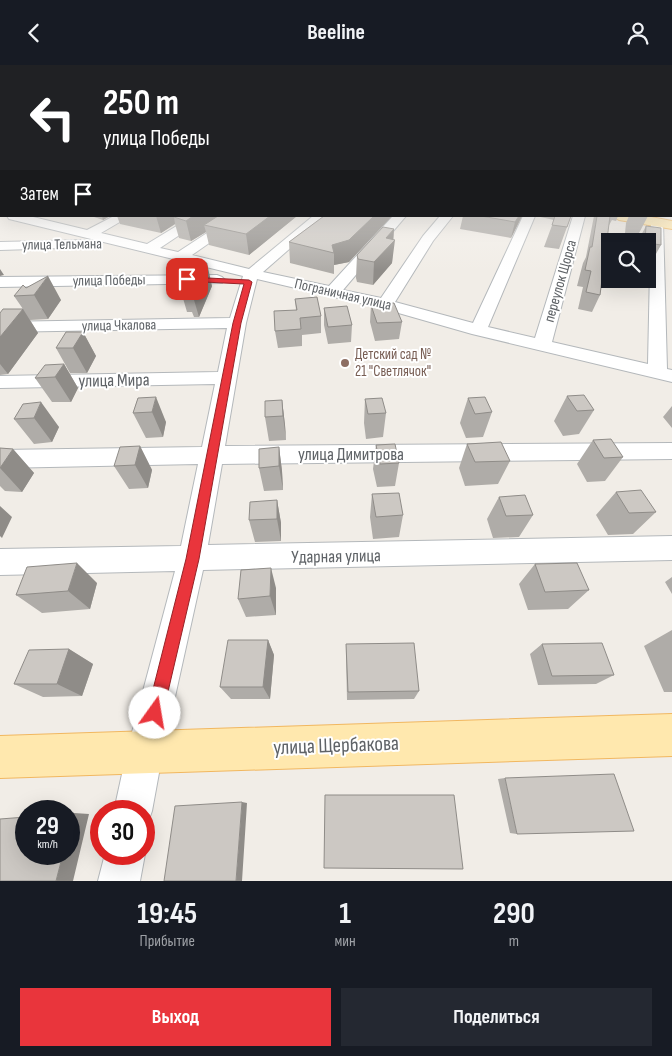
<!DOCTYPE html>
<html lang="ru">
<head>
<meta charset="utf-8">
<style>
	:root { --surface:#171b24; --page:#242831; --text:#f1f3f6; --muted:#9ea1a6; --accent:#e9353c }
	body { margin:0; font-family:"Sofia Sans Condensed",sans-serif; background:var(--page); color:var(--text); height:100vh; display:flex; flex-direction:column; font-size:19px; white-space:nowrap }
	* { box-sizing:border-box; margin:0 }
	p { font-size:16px; color:var(--muted) }
	.icon { flex:none; width:28px; height:28px; fill:none; stroke:currentColor; stroke-width:2; stroke-linecap:round; stroke-linejoin:round }
	.map { position:relative; height:816px; overflow:hidden }
	.drawer { display:flex; flex-direction:column; background:var(--surface); flex:1 }
	.drawer>* { flex:none }
	.guide { position:absolute; left:0px; top:0px; width:672px; height:152px; box-shadow:0 5px 20px #0002; background:#202124; color:#fff; overflow:hidden }
	.controls { position:absolute; left:601px; top:168px; display:grid; gap:10px }
	.controls a { display:grid; place-items:center; width:55px; height:55px; border-radius:0px; background:var(--surface); box-shadow:0 5px 20px #0002; font-size:25px }
	.speed { position:absolute; left:15px; top:735px; display:flex; gap:10px; font-size:25px; font-weight:700; text-align:center }
	.speed>* { display:grid; place-content:center; width:65px; height:65px; border-radius:50%; background:var(--surface); box-shadow:0 5px 20px #0002; line-height:1 }
	.speed small { font-size:12px; font-weight:400 }
	.speed .limit { border:8px solid #d22; background:#fff; color:#111 }
	.pin { position:absolute; display:grid; place-items:center; width:42px; height:42px; color:#fff; margin:-21px; border-radius:10px; box-shadow:0 2px 8px #0006 }
	.me { position:absolute; width:55px; margin:-28px; rotate:13deg; stroke-linejoin:round; filter:drop-shadow(0 0 4px #0008) }
	.turn { display:flex; align-items:center; gap:18px; height:105px; padding:0 20px; font-size:22px }
	.turn .icon { width:65px; height:65px; stroke-width:2.5 }
	.turn b { display:block; font-size:35px; line-height:42px }
	.then { display:flex; align-items:center; height:48px; padding:0 20px; background:#0003; gap:10px; font-size:19px }
	.eta { display:flex; justify-content:space-evenly; align-items:center; height:85px; text-align:center }
	.eta b { font-size:30px; font-weight:700; line-height:35px }
	.primary-button { display:flex; gap:10px; margin-top:auto; padding:10px 20px }
	.primary-button a { flex:1; height:58px; border-radius:0px; background:var(--accent); color:#fff; font-size:20px; font-weight:700; line-height:58px; text-align:center }
	.primary-button a+a { background:var(--page); color:var(--text) }
	header { display:flex; justify-content:space-between; align-items:center; height:65px; padding:0 20px; background:var(--surface); font-size:22px; font-weight:700 }
	.map>svg:first-child { display:block }
	.lines { fill:none; stroke-linecap:round; stroke-linejoin:round }
	.minor-casing { stroke:#b4b8bb; stroke-width:2 }
	.major-casing { stroke:#f1b760; stroke-width:2 }
	.minor { fill:#fff; fill-rule:evenodd }
	.major { fill:#ffe8ae; fill-rule:evenodd }
	.wall { fill:#afaca8 }
	.shaded-wall { fill:#8f8c88 }
	.building { fill:#ccc8c3; stroke:#8f8c88 }
	.route { fill:#e9353c; stroke:#972227 }
	.education-dot { fill:#8d6e63; stroke:#fff; stroke-width:2 }
	.labels { text-anchor:middle; stroke-width:4; stroke-linejoin:round; paint-order:stroke }
	.far-street-label { font-size:15px; fill:#5f6367; stroke:#fff }
	.far-education-label { font-size:15px; fill:#785e54; stroke:#fff; text-anchor:start }
	.street-label { font-size:18px; fill:#5f6367; stroke:#fff }
	.near-street-label { font-size:21px; fill:#5f6367; stroke:#fff }
</style>
</head>
<body>
<header><svg class="icon" aria-label="back" viewBox="0 0 24 24"><path d="M15 5l-7 7 7 7"/></svg>Beeline<svg class="icon" aria-label="person" viewBox="0 0 24 24"><circle cx="12" cy="8" r="4"/><path d="M4 21q1-7 8-7t8 7"/></svg></header>
<div class="map">
<svg width="672" height="816" viewBox="0 0 672 816">
	<rect width="100%" height="100%" fill="#f1ede7"/>
	<g class="lines">
		<defs>
			<path id="minor" d="M7 151H29L87 165 114 151H130L101 168 147 179 193 151H208L160 183 178 187 233 151H248L192 190 249 204 313 151H327L263 207 329 221 393 151H406L343 225 381 233 423 171 440 151H453L433 176 395 237 473 258 523 151H535L488 262 535 273 573 151H585L552 277 648 299 651 157 653 154H661L663 157 667 304 672 305V317L472 269 381 243 257 214 246 258 225 381 672 378V394L222 399 208 480 672 471V495L203 505 163 686 152 746 147 760 144 761V746H114L127 686 175 506 0 510V484L181 481 198 399 0 403V385L202 382 215 319 0 323V311L218 307 227 263 0 267V257L230 253 243 211 9 154Z
				M90 175 95 176 97 179 95 182 0 185V177Z
				M217 210 222 212 225 215 222 218 0 222V212Z
				M144 785 145 789 140 816H98L105 789H144Z"/>
			<path id="major" d="M612 151H646L672 156V164L619 155Z
				M672 649V691L0 713V671Z"/>
		</defs>
		<use href="#minor" class="minor-casing"/>
		<use href="#major" class="major-casing"/>
		<use href="#minor" class="minor"/>
		<use href="#major" class="major"/>
	</g>
	<path class="wall" d="M0 91H1V133H0Z
		M91 151H110L103 155Z
		M117 151H297L249 190 209 180 206 167 191 176 179 173 175 159 161 168 120 159Z
		M324 151H392L349 197 334 200V209L290 198 289 177Z
		M463 151H522L511 173 460 164Z
		M536 151H571L559 184 544 182 554 155Z
		M594 151H618L616 156 612 155 608 162 600 230 592 247 578 244 583 222 577 221 583 198 586 192Z
		M629 151H648L638 170 625 168 626 158Z
		M646 161 661 180 648 203V176H638Z
		M394 164 392 198 373 220 357 217 356 213 357 190Z
		M212 221 199 252H194L192 247H187L180 223Z
		M26 223 61 235 48 254 30 255 38 268 8 309 0 310V248L23 244 14 231Z
		M295 234 321 251V268L302 270V281L278 283 275 266 296 245Z
		M371 240 402 257 399 274 375 276 370 257Z
		M324 243 352 260 351 277 328 279 324 260Z
		M83 267 96 291 87 308H70L56 283Z
		M64 299 78 323 71 337H52L35 313Z
		M567 331 594 345 579 369 563 371 554 356Z
		M138 333 166 357 163 372 146 373 133 348Z
		M468 333 492 347 483 372 466 373 460 358Z
		M365 334 386 348 383 372 366 374 364 358Z
		M282 335 285 360 286 375 269 376 265 352Z
		M23 339 59 362 52 377 34 379 14 354Z
		M672 341V363L663 352Z
		M593 375 623 392 605 416 587 417 577 399Z
		M467 379 510 396 498 419 465 421 459 403Z
		M376 380 399 398 395 421 377 422 373 404Z
		M140 381 152 405 148 423 129 424 114 401Z
		M279 382 282 406 283 425 264 426 259 403Z
		M0 383 13 384 34 408 22 427 5 426 0 421Z
		M616 427 656 447 633 469 608 470 596 450Z
		M372 429 403 450 399 472 373 474 370 452Z
		M499 432 533 450 519 472 493 473 487 454Z
		M277 435 281 458V476L255 477 249 455Z
		M535 499 589 525 568 544 528 545 519 519Z
		M672 512V529L665 517Z
		M97 518 90 544 42 548 16 530Z
		M276 523V550L246 552 238 534Z
		M672 565V627H664L644 581Z
		M268 575 274 590 270 634H231L220 622Z
		M346 579 419 626 414 634 347 635 346 589Z
		M542 579 614 610 596 619 538 620 530 589Z
		M69 584 93 599 82 631 43 632 14 619Z
		M505 713 517 769 510 768 498 714Z"/>
	<path class="shaded-wall" d="M102 151H110L103 155Z
		M156 151H189L174 152 175 159 161 168Z
		M193 151H229L204 160 206 167 191 176 186 156Z
		M270 151H297L249 190 246 169Z
		M374 151H392L349 197 334 200V188L332 180Z
		M519 151H522L511 173 515 157Z
		M394 164 393 177 395 175 392 198 373 220 374 197 386 173Z
		M207 198 212 221 199 252 192 228Z
		M0 204 4 210 0 211Z
		M48 211 61 235 48 254 34 230Z
		M23 244 38 268 8 309 0 299V272Z
		M83 267 96 291 87 308 73 283Z
		M64 299 78 323 71 337 55 312Z
		M156 332 166 357 163 372 152 347Z
		M282 335 285 360 286 375 283 351Z
		M41 337 59 362 52 377 34 353Z
		M140 381 152 405 148 423 135 400Z
		M279 382 282 406 283 425 279 401Z
		M13 384 34 408 22 427 0 403Z
		M277 435 281 458V476L277 454Z
		M0 441 12 452 2 473 0 471Z
		M77 498 97 518 90 544 68 526Z
		M271 503 276 523V550L270 531Z
		M268 575 274 590 270 634 263 622Z
		M69 584 93 599 82 631 57 619Z
		M242 737 247 738 242 816H236Z
		M74 748 89 749 73 816H56L63 789H69V768Z"/>
	<path class="building" d="M0 91H1V117H0Z
		M175 151H193L186 156 174 152Z
		M218 151H270L246 169 204 160Z
		M324 151H374L349 175 332 180 334 188 289 177Z
		M481 151H519L515 157Z
		M555 151H571L567 162 552 160Z
		M597 151H610L600 230 586 227 591 206 585 205 590 182H592Z
		M646 161 661 163V180L648 178V176H645Z
		M383 162 394 164 386 173 395 175 374 197 358 194 357 190Z
		M191 198H207L192 228H187L188 223H180Z
		M48 211 34 230 14 231 23 220 26 223Z
		M317 232 321 251 300 253 301 264 275 266 274 246 297 245 295 234Z
		M394 238 402 257 377 258 371 240Z
		M347 241 352 260 328 262 324 243Z
		M3 244H23L0 272V248Z
		M66 267H83L73 283H56Z
		M64 299 55 312 35 313 45 300Z
		M584 330 594 345 577 346 567 331Z
		M156 332 152 347 133 348 138 333Z
		M485 332 492 347 475 349 468 333Z
		M382 333 386 348 368 349 365 334Z
		M282 335 283 351 265 352V336Z
		M41 337 34 353 14 354 23 339Z
		M611 374 623 392 604 393 593 375Z
		M501 377 510 396 475 397 467 379Z
		M395 379 399 398 380 399 376 380Z
		M140 381 135 400 114 401 120 382Z
		M279 382V401L259 403V384Z
		M0 383 13 384 0 403Z
		M641 425 656 447 629 448 616 427Z
		M399 428 403 450 376 452 372 429Z
		M525 430 533 450 506 451 499 432Z
		M277 435V454L249 455 250 437Z
		M77 498 68 526 16 530 27 502Z
		M577 498 589 525 545 527 535 499Z
		M271 503 270 531 238 534 241 505Z
		M228 575H268L263 622H220Z
		M414 578 419 626 348 627 346 579Z
		M602 578 614 610 552 611 542 579Z
		M69 584 57 619H14L29 585Z
		M614 709 634 766 517 769 505 713Z
		M325 730H454L463 804 324 803Z
		M242 737 236 816H164L175 741Z
		M74 748 69 768V749Z
		M26 752V789H63L56 816H0V754Z"/>
	<linearGradient id="sky" x2="0" y2="1"><stop stop-color="#8fc7f1"/><stop offset="0.44" stop-color="#f9f7f4"/><stop offset="1" stop-color="#f9f7f4" stop-opacity="0"/></linearGradient>
	<rect width="672" height="206" fill="url(#sky)"/>
	<path class="route" d="M187 212 249 215 252 217 241 258 199 494 163 648 161 654 155 656 149 654 147 648 186 494 233 258 244 219 184 216 183 214Z"/>
	<circle class="education-dot" cx="345" cy="298" r="5"/>
	<g class="labels">
		<g class="far-street-label">
			<text transform="translate(62 179) rotate(-1)" y="5">улица Тельмана</text>
			<text transform="translate(109 215) rotate(-1)" y="5">улица Победы</text>
			<text transform="translate(560 216) rotate(-74)" y="5">переулок Щорса</text>
			<text transform="translate(343 229) rotate(13)" y="5">Пограничная улица</text>
			<text transform="translate(119 260) rotate(-1)" y="5">улица Чкалова</text>
		</g>
		<g class="far-education-label">
			<text x="355" y="294">Детский сад №<tspan x="355" dy="17">21 "Светлячок"</tspan></text>
		</g>
		<g class="street-label">
			<text transform="translate(114 315) rotate(-1)" y="6">улица Мира</text>
			<text x="351" y="395">улица Димитрова</text>
			<text transform="translate(336 491) rotate(-1)" y="6">Ударная улица</text>
		</g>
		<g class="near-street-label">
			<text transform="translate(336 680) rotate(-2)" y="7">улица Щербакова</text>
		</g>
	</g>
</svg>
<div class="controls">
<a><svg class="icon" aria-label="search" viewBox="0 0 24 24"><circle cx="10" cy="10" r="6"/><path d="M15 15l6 6"/></svg></a>
</div>
<div class="speed"><div>29<small>km/h</small></div><div class="limit">30</div></div>
<div class="pin" style="left:187px;top:214px;background:#d93025"><svg class="icon" aria-label="arrive" viewBox="0 0 24 24"><path d="M6 21V4h12l-3 4 3 4H6"/></svg></div>
<svg class="me" style="left:155px;top:648px" viewBox="-20 -20 40 40"><circle r="19" fill="#fff"/><path d="M0-13L10 11 0 6-10 11z" fill="#e9353c"/></svg>
<div class="guide">
<div class="turn"><svg class="icon" aria-label="left" viewBox="0 0 24 24"><path d="M17 20v-9H6M10 6l-5 5 5 5"/></svg><div><b>250 m</b>улица Победы</div></div>
<div class="then">Затем<svg class="icon" aria-label="arrive" viewBox="0 0 24 24"><path d="M6 21V4h12l-3 4 3 4H6"/></svg></div>
</div>
</div>
<section class="drawer">
<div class="eta">
<div><b>19:45</b><p>Прибытие</p></div>
<div><b>1</b><p>мин</p></div>
<div><b>290</b><p>m</p></div>
</div>
<div class="primary-button"><a>Выход</a><a>Поделиться</a></div>
</section>
</body>
</html>
